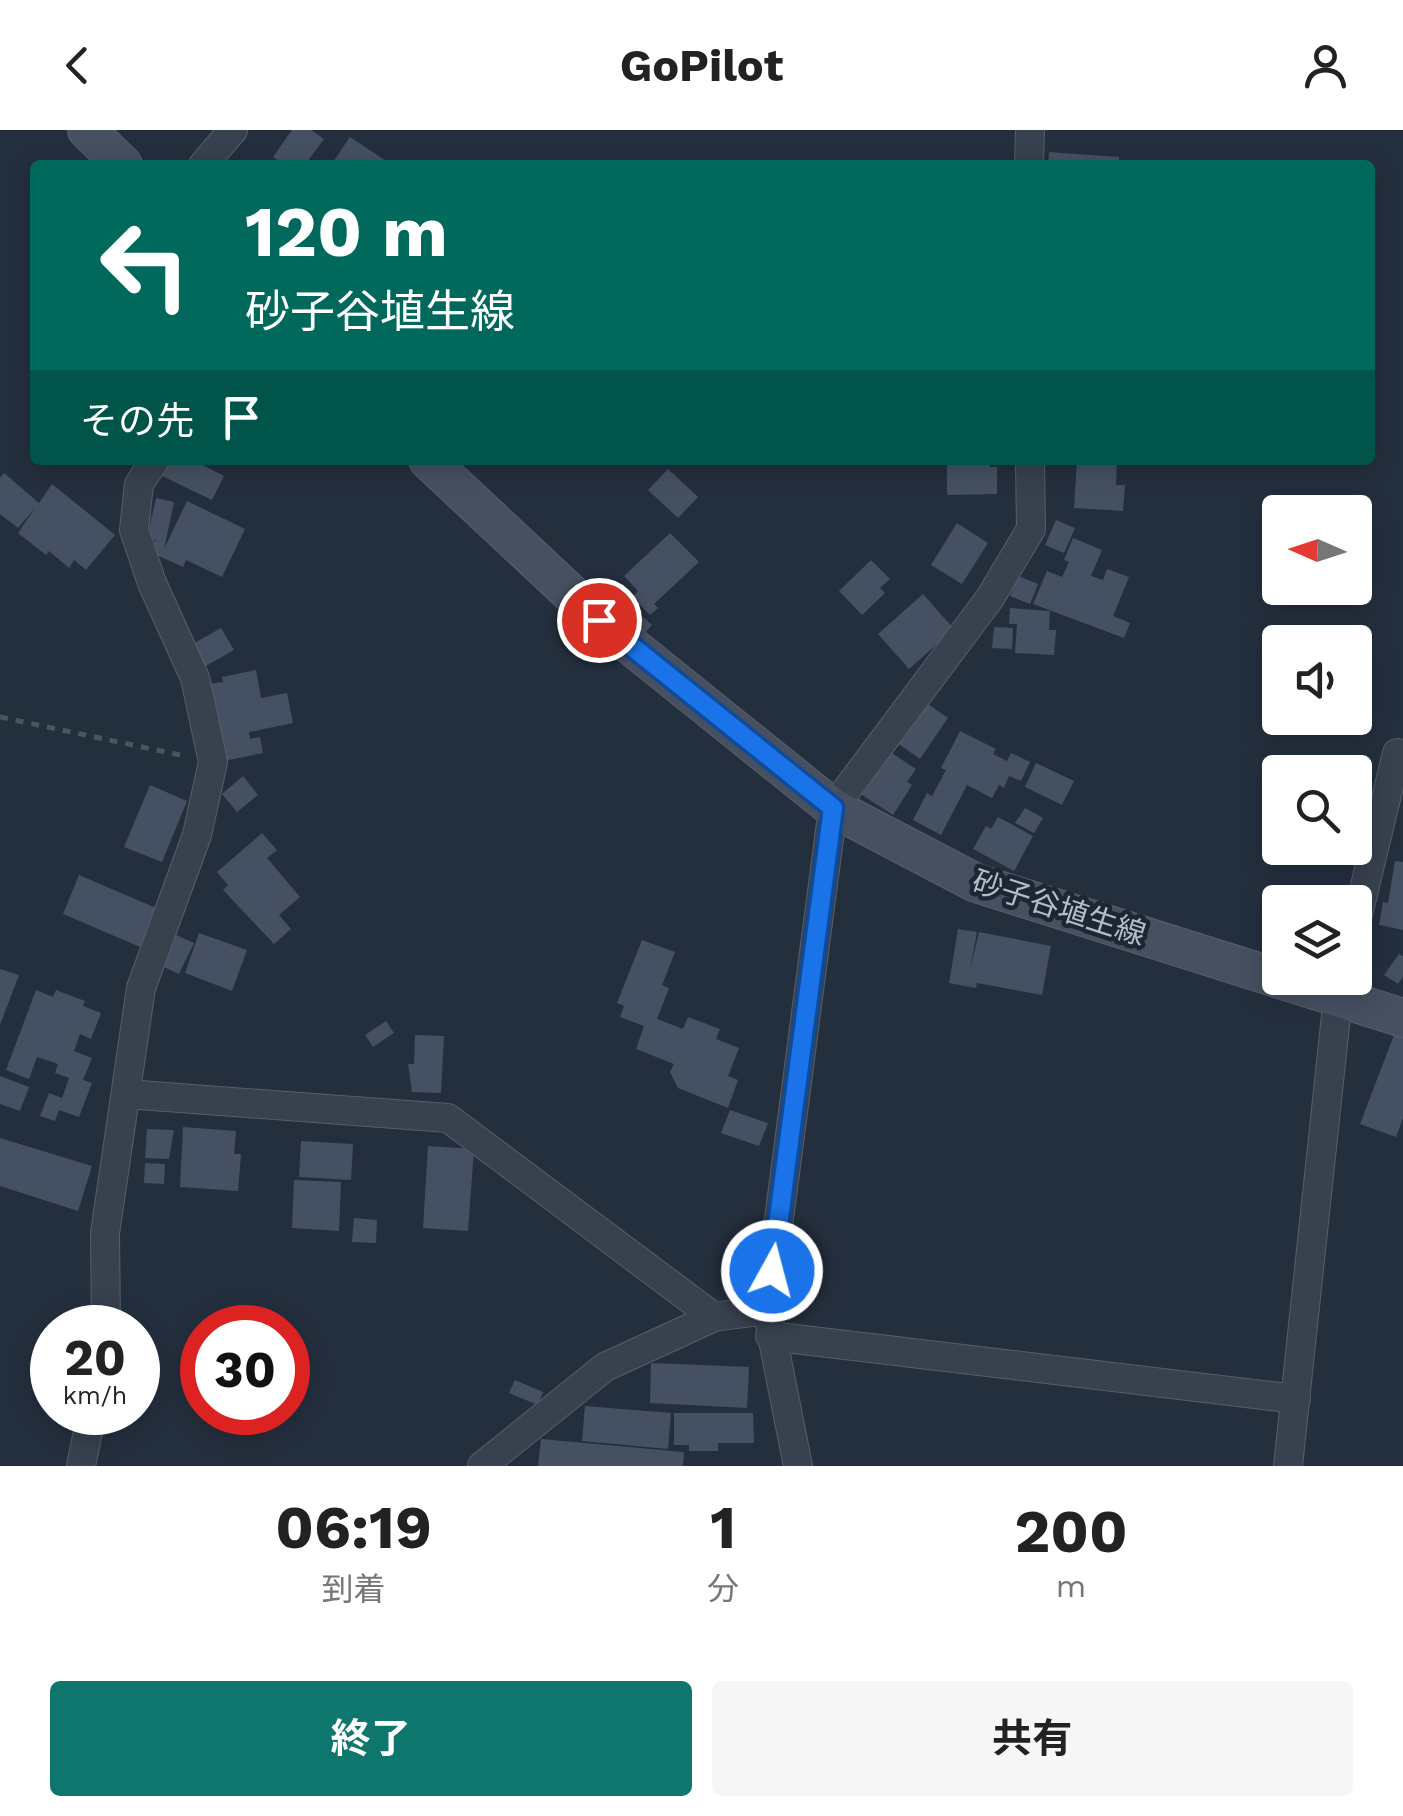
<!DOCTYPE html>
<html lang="ja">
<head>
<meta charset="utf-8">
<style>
	:root { --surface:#fff; --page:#f6f6f6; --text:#222; --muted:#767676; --accent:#0f766e }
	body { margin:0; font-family:"Work Sans","Noto Sans JP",sans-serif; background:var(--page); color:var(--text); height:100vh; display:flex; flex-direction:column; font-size:38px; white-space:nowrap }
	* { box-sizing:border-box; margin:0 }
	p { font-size:32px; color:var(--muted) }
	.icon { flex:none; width:55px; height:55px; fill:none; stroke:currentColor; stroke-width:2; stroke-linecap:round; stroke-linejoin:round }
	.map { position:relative; height:1336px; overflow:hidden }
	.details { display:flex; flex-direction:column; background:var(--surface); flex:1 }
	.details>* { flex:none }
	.banner { position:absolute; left:30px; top:30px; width:1345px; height:305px; border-radius:10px; box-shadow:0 5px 25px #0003; background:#00695c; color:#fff; overflow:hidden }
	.needle { width:65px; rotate:273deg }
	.buttons { position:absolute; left:1262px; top:365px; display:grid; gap:20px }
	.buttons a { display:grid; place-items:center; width:110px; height:110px; border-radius:10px; background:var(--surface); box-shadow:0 5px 25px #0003; font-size:50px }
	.speed { position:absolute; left:30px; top:1175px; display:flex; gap:20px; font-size:50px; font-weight:700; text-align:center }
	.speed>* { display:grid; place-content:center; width:130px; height:130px; border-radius:50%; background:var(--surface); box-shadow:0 5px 25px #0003; line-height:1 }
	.speed small { font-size:25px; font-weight:400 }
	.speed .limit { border:15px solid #d22; background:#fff; color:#111 }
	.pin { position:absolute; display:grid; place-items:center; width:85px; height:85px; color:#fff; margin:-42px; border:5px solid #fff; border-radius:50%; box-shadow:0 2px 10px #0007 }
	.me { position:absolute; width:110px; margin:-55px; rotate:7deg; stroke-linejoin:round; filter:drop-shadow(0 0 8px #0008) }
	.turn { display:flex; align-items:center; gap:35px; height:210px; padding:0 50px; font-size:45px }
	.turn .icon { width:130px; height:130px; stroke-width:2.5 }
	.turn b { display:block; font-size:70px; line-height:85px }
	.then { display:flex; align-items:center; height:95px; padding:0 50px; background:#0003; gap:20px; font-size:38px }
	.eta { display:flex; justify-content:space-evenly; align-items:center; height:170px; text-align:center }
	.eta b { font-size:60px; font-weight:700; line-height:70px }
	.primary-button { display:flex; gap:20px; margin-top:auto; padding:20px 50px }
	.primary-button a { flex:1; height:115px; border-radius:10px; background:var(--accent); color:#fff; font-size:40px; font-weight:700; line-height:115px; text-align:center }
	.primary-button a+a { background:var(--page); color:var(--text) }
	header { display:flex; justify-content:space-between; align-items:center; height:130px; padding:0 50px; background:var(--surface); font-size:45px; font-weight:700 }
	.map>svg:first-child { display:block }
	.building { fill:#455162 }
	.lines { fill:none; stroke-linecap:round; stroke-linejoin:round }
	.minor-casing { stroke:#565f6c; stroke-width:30 }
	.secondary-casing { stroke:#565f6c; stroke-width:40 }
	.path { stroke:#44595c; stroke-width:5; stroke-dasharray:8 8; stroke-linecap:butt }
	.minor { stroke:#38414e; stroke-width:28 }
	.secondary { stroke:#465061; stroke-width:38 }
	.route-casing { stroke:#114b97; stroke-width:25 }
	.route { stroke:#1a73e8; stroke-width:18 }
	.labels { text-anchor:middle; stroke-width:9; stroke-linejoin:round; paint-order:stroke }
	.street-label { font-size:30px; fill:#b4bcc9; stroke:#1d2633 }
</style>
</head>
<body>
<header><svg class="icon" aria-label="back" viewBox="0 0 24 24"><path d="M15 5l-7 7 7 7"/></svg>GoPilot<svg class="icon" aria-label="person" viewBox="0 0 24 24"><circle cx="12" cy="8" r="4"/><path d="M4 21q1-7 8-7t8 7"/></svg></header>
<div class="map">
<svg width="1403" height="1336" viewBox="0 0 1403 1336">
	<rect width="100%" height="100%" fill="#242f3e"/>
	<path class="building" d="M292 0H311L324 9 305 35H284L273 27Z
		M350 7 392 35H331Z
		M1049 22 1119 27V35H1048Z
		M170 330H193L224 346 212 370 162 346Z
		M947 330H990V337H997V364L947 365Z
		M1077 330H1117L1116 355H1125L1123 381 1074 378Z
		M668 339 698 367 678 388 648 360Z
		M4 343 39 373 52 354 115 405 86 440 74 430 69 438 49 421 46 425 18 403 35 378 18 398 0 384V348Z
		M156 368 174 372 164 419 187 371 245 399 222 447 186 430 183 437 150 422 155 410 147 408Z
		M1056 390 1075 398 1064 423 1045 415Z
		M957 393 988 413 962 454 931 435Z
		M670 403 699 432 654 474 658 478 650 485 637 472 639 469 636 471 632 467 638 461 624 446Z
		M1073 408 1102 420 1091 446 1103 450 1107 439 1129 447 1113 486 1130 493 1124 508 1033 474 1047 441 1062 447 1069 432 1064 430Z
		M871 430 890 449 880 458 885 463 862 485 839 461Z
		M1018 446 1038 454 1030 474 1010 466Z
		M619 458 635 473 622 486 606 472Z
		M923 464 954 499 909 539 878 504Z
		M632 477 652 495 642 506 623 489Z
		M1010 478 1050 481 1049 500H1056L1054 525 1015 523 1017 494H1009Z
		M994 497 1013 498 1012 519 992 518Z
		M221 498 234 520 204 537 191 515Z
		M256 540 261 568 287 563 293 593 249 602 250 609 260 607 263 623 223 631 208 554 223 552 222 547Z
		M925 572 948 588 920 629 896 612Z
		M960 601 996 619 993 624 1007 631 1011 623 1030 632 1021 651 1009 646 1004 658 999 655 992 668 967 655 941 705 913 690 927 663 932 666 946 640 941 638Z
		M881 616 916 639 907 652 912 655 893 685 853 659Z
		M1036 633 1074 651 1062 675 1025 657Z
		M243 646 258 665 237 682 222 664Z
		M150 655 187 671 162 732 124 717Z
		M1025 678 1043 688 1034 703 1015 693Z
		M998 687 1033 706 1014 741 973 719 986 696 991 699Z
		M262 703 277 720 267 728 300 767 279 785 291 799 274 814 223 760 228 755 217 742Z
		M1395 731 1403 732V800L1379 795 1383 772 1388 773Z
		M79 745 156 778 140 817 63 784Z
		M958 799 977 802 970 840 979 802 1051 816 1042 865 977 853 976 858 949 853Z
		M199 803 247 820 232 861 185 843Z
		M176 805 194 813 179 844 162 836Z
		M642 810 675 822 662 855 669 858 657 889 683 899 688 887 720 899 716 909 739 918 728 946 738 950 728 978 678 958 670 942 674 934 636 919 644 896 620 887 624 876 617 873Z
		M1399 824 1403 826V847L1398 854 1384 845Z
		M0 839 19 845 0 895Z
		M36 860 53 867 56 860 85 871 83 876 101 883 91 909 80 904 74 921 92 928 83 950 92 953 79 987 59 980 55 991 40 986 49 963 62 968 69 948 55 943 58 934 37 927 29 949 6 940Z
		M386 891 394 903 373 917 365 905Z
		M415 905 444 906 441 963 412 962 408 934H414Z
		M1394 905 1403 908V988L1396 1007 1360 994Z
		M0 946 29 957 20 981 0 974Z
		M730 980 768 993 759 1016 721 1003Z
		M183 997 236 1001 234 1024H241L238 1061 180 1057Z
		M147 999 174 1000 169 1029 145 1028Z
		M0 1008 92 1036 78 1081 0 1056Z
		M301 1011 353 1014 351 1050 299 1047Z
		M428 1016 474 1019 468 1101 423 1098Z
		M145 1033 165 1034 164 1054 144 1053Z
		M294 1050 341 1052 339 1101 292 1098Z
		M354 1088 377 1090 376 1113 352 1112Z
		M651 1233 749 1237 747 1278 650 1273Z
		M515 1250 543 1262 538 1275 509 1263Z
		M585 1276 671 1283 668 1319 582 1311Z
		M674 1283H753L754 1313H718V1321H689V1315H674Z
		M541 1309 684 1322 683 1336H538Z"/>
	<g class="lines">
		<defs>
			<path id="minor" d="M203 35 233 0
				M1029 35 1030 0
				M1355 797 1397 623 1403 624
				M126 964 448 988 714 1187 767 1180
				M106 1198 105 1103 141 858 197 705 213 632 195 548 152 453 134 400 139 354 155 330
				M770 1206 1296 1269
				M81 1336 92 1282
				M482 1336 605 1237 714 1187
				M798 1336 767 1180 833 678 990 468 1031 399 1030 330
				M1288 1336 1338 867 1343 848"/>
			<path id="secondary" d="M87 0 123 35
				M428 330 599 490 833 678 976 753 1403 888"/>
		</defs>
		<use href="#minor" class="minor-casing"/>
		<use href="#secondary" class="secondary-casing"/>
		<path class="path" d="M0 587 185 626"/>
		<use href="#minor" class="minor"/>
		<use href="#secondary" class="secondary"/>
	</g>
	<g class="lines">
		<defs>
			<path id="route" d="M599 490 833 678 772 1141"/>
		</defs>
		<use href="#route" class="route-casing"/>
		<use href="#route" class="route"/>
	</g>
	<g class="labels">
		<g class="street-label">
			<text transform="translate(1059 778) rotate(18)" y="10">砂子谷埴生線</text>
		</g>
	</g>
</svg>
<div class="buttons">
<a><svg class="needle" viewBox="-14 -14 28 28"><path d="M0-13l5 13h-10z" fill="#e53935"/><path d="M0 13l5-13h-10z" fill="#767676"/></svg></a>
<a><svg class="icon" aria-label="sound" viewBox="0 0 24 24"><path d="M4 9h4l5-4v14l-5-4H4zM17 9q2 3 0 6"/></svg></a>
<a><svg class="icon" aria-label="search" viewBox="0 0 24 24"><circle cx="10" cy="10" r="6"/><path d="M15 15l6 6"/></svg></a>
<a><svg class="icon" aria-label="layers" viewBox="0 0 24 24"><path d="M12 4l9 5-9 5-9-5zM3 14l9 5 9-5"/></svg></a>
</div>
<div class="speed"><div>20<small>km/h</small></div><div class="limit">30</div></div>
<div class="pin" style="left:599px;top:490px;background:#d93025"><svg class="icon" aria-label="arrive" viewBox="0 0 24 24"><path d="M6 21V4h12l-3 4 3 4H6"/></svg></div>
<svg class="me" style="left:772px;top:1141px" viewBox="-20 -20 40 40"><circle r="17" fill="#1a73e8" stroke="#fff" stroke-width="3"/><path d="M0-11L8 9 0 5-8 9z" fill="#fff"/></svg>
<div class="banner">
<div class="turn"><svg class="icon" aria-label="left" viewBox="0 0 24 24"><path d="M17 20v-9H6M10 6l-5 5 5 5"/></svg><div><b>120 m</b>砂子谷埴生線</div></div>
<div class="then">その先<svg class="icon" aria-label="arrive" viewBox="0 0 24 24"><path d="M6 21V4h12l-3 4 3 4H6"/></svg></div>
</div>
</div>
<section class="details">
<div class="eta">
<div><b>06:19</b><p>到着</p></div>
<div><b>1</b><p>分</p></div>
<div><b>200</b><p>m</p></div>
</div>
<div class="primary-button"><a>終了</a><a>共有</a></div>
</section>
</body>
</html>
